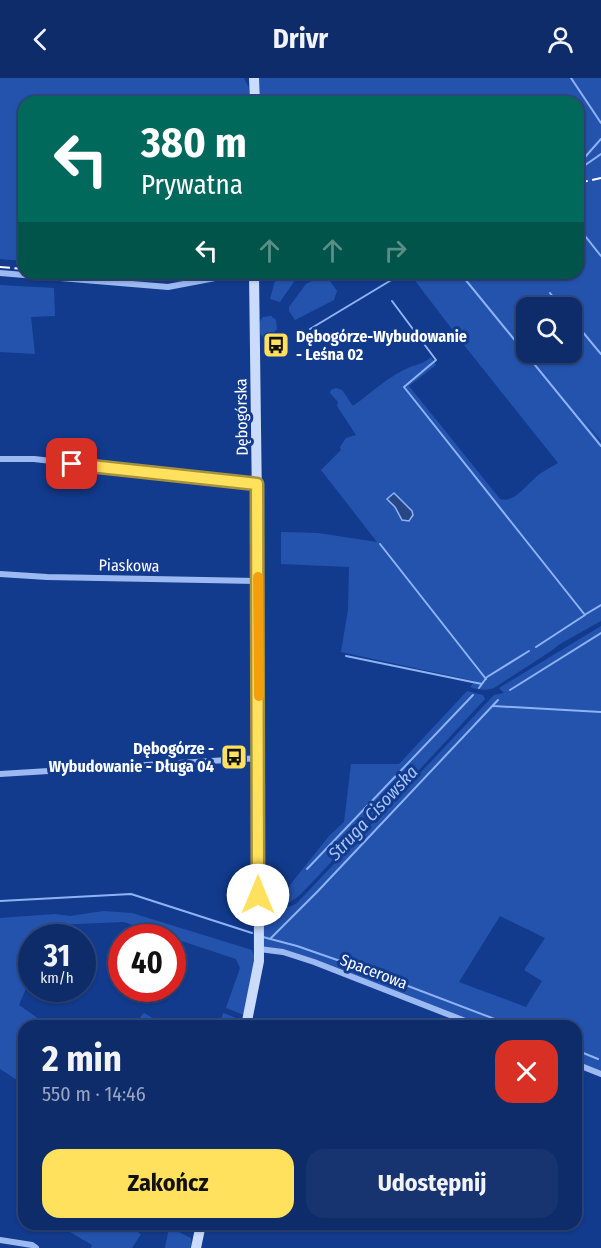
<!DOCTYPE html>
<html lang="pl">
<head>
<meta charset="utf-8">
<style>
	:root { --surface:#0e2c6a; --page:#173470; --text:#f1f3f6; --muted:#9ba7c1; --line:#2e487e; --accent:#ffe15d }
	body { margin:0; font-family:"Fira Sans Condensed",sans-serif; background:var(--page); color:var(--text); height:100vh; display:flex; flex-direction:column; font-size:22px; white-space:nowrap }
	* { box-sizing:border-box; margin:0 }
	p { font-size:20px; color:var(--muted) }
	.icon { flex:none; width:33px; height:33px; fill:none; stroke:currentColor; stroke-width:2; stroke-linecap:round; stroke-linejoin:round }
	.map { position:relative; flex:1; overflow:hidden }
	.details { position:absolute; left:18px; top:942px; width:564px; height:210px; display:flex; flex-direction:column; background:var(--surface); border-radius:18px; box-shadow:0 2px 4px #0004,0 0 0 2px var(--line) }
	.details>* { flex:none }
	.hud { position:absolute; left:18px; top:18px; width:566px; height:183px; border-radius:18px; box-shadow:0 2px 4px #0004,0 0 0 2px var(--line); background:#00695c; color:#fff; overflow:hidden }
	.fabs { position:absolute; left:516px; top:219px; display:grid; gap:12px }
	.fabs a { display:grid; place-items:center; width:66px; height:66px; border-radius:12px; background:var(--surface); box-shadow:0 2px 4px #0004,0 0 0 2px var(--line); font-size:30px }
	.speed { position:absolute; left:18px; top:846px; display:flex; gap:12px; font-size:30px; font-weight:700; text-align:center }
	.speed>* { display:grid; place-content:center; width:78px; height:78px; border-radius:50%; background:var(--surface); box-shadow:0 2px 4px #0004,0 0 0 2px var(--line); line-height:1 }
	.speed small { font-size:15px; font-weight:400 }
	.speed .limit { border:9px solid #d22; background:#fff; color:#111 }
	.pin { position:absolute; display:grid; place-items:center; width:51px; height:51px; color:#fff; margin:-26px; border-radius:12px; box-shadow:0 3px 9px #0006 }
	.me { position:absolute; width:66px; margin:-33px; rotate:0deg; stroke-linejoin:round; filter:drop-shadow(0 0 4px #0008) }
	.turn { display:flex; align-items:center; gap:21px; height:126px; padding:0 24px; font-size:27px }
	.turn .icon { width:78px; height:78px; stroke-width:2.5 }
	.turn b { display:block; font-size:42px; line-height:51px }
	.lanes { display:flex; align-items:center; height:57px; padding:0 24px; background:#0003; justify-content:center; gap:30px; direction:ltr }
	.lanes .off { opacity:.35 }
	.round { display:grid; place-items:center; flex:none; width:63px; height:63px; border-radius:18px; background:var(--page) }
	.head { display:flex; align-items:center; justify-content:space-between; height:102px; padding:0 24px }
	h1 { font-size:36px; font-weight:700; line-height:45px }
	.action { display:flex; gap:12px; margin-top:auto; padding:12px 24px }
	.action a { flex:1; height:69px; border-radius:18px; background:var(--accent); color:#111; font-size:24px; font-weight:700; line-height:69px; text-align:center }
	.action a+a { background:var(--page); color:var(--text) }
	header { display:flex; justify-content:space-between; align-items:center; height:78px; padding:0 24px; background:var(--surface); font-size:27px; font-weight:700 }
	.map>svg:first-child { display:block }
	.green { fill:#2453ae; fill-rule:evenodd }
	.water { fill:#274684; stroke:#8eb3f5; stroke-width:1.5 }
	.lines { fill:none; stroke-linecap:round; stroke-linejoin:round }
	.stream { stroke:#8eb3f5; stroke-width:2 }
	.street { stroke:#9cbaf1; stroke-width:6 }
	.secondary { stroke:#cbdbfc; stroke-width:10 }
	.rail { stroke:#fff; stroke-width:2; stroke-dasharray:10 4.5; stroke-linecap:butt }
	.route-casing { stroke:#a6923c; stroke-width:15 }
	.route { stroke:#ffe15d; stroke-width:10 }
	.slow { stroke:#f59e0b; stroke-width:10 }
	.labels { text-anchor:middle; stroke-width:6; stroke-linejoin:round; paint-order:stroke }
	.poi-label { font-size:16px; font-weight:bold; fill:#fff; stroke:#123b8e; text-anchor:start }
	.street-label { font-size:16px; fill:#fff; stroke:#123b8e }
	.water-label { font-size:18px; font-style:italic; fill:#a8c5f8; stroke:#123b8e }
</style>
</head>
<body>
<header><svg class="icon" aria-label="back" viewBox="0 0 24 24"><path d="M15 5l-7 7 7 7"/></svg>Drivr<svg class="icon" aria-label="person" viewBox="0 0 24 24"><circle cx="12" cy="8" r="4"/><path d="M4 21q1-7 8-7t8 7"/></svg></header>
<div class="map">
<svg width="601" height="1170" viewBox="0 0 601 1170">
	<rect width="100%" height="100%" fill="#123b8e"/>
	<path class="green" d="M0 0H244L249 10V24H24V183L0 181Z
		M259 0H601V363L581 339 601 365V543L560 566 551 573 494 610C485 613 479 612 470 609L475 603 341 574 348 532 349 489 281 486V454L318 455 377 464 321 392 341 372 340 369 346 360 356 357 337 328 338 324 330 315 331 312 336 310 342 312 353 328C371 315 389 298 410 289 418 286 424 286 431 279L436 287 409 308 500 421C513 425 524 410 533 402 539 395 550 390 558 385L464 267 410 196 578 195V24H260ZM526 230H572V274H526Z
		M277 195H300L280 224 270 221Z
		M322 198 327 199 337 213 334 222 295 242 289 233V229L306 206Z
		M0 207 54 210 55 238 31 239 35 276 0 274Z
		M271 238 276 242 277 251 270 258 263 259 260 256 259 244 263 239Z
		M601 548V993L576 983V948H486L283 871 263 869V837C273 829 286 832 297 825L494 617 504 615 499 610ZM500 838 545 860 524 892 542 903 526 929 459 904Z
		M467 613 483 617 485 621 408 704 392 719 384 725 368 745 301 816C290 826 279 831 265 823L266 820 282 817 329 758 344 744 351 686H399Z
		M103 833 132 835 252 872 255 880 244 937 226 930 240 890 236 881 124 844 55 847 50 859 32 860 31 899 19 927 49 948H24V999L20 1004 0 991V840L55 836 70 838Z
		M144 935 167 948H138L141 938Z
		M223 935 236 940 241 948H219Z
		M75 1146H125L141 1156 132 1170H91L92 1167 70 1154Z
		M169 1149 191 1160 192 1170H165Z"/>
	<path class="water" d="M394 415 412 433 413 437 409 443 402 442 395 429 387 421Z"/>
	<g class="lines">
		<path class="stream" d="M571 0 601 45
			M578 87 601 61
			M578 92 601 76
			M578 149 601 178
			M460 195 601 368
			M550 215 562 230
			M392 223 436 282 404 309 585 537 536 569
			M572 241 601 276
			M310 251 403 195
			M380 466 486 601
			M586 536 601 527
			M346 578 482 606
			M479 610 487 599 529 573
			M510 612 601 555
			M493 628 601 634
			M307 791 473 617
			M0 823 131 816 252 855
			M263 859 297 868 366 892 513 948
			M270 861 318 813 498 622
			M576 972 598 981"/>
		<path class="street" d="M0 195 168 209 236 196H254
			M0 381H34L257 406
			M0 496 47 499 258 503
			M0 696 259 680
			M259 871 283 874 314 884 478 948
			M576 986 601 996
			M0 1162 32 1167 36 1170"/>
		<path class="secondary" d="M254 0 255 24
			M246 948 259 883 258 503 254 195
			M196 1170 201 1146"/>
		<path class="rail" d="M578 105 601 100
			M0 189 24 191"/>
	</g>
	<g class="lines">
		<defs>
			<path id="route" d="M72 386 257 406 258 817"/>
		</defs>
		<use href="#route" class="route-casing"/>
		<use href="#route" class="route"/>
		<path class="slow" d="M258 499 259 618"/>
	</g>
	<defs>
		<symbol id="bus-square" viewBox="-11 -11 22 22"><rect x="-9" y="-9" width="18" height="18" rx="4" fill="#ffe15d" stroke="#123b8e"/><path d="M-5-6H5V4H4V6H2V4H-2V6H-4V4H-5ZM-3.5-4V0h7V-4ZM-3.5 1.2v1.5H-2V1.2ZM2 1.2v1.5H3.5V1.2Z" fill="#111"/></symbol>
	</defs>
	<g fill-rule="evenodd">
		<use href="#bus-square" x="261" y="252" width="30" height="30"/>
		<use href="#bus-square" x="219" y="664" width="30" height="30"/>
	</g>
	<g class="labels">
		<g class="poi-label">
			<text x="296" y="264">Dębogórze-Wybudowanie<tspan x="296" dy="18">- Leśna 02</tspan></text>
			<text x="214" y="676" text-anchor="end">Dębogórze -<tspan x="214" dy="18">Wybudowanie - Długa 04</tspan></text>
		</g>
		<g class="street-label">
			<text transform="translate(241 339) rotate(-91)" y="6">Dębogórska</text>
			<text transform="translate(129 487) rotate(1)" y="6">Piaskowa</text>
			<text transform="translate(374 893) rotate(21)" y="6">Spacerowa</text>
		</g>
		<g class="water-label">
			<text transform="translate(373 735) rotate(-47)" y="6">Struga Cisowska</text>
		</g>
	</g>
</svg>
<div class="fabs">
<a><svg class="icon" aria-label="search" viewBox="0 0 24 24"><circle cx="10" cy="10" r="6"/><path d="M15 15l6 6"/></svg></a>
</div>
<div class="speed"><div>31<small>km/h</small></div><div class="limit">40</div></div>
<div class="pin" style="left:72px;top:386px;background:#d93025"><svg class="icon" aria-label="arrive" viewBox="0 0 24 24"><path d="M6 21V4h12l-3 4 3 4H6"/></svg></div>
<svg class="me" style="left:258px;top:817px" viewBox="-20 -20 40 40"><circle r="19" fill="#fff"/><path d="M0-13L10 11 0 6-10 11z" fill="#ffe15d"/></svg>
<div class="hud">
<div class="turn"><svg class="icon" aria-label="left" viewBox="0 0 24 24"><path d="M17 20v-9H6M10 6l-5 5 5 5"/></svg><div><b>380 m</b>Prywatna</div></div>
<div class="lanes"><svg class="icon" aria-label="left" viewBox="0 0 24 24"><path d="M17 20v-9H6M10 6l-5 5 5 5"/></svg><svg class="icon off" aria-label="ahead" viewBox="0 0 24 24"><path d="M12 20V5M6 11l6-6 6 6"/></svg><svg class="icon off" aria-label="ahead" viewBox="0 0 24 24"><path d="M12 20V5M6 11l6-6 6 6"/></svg><svg class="icon off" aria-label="right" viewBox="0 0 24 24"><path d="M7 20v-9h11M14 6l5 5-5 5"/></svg></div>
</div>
<section class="details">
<div class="head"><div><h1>2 min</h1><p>550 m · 14:46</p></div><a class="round" style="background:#d93025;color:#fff"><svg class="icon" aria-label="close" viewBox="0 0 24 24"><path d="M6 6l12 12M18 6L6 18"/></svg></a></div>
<div class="action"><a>Zakończ</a><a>Udostępnij</a></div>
</section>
</div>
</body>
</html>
